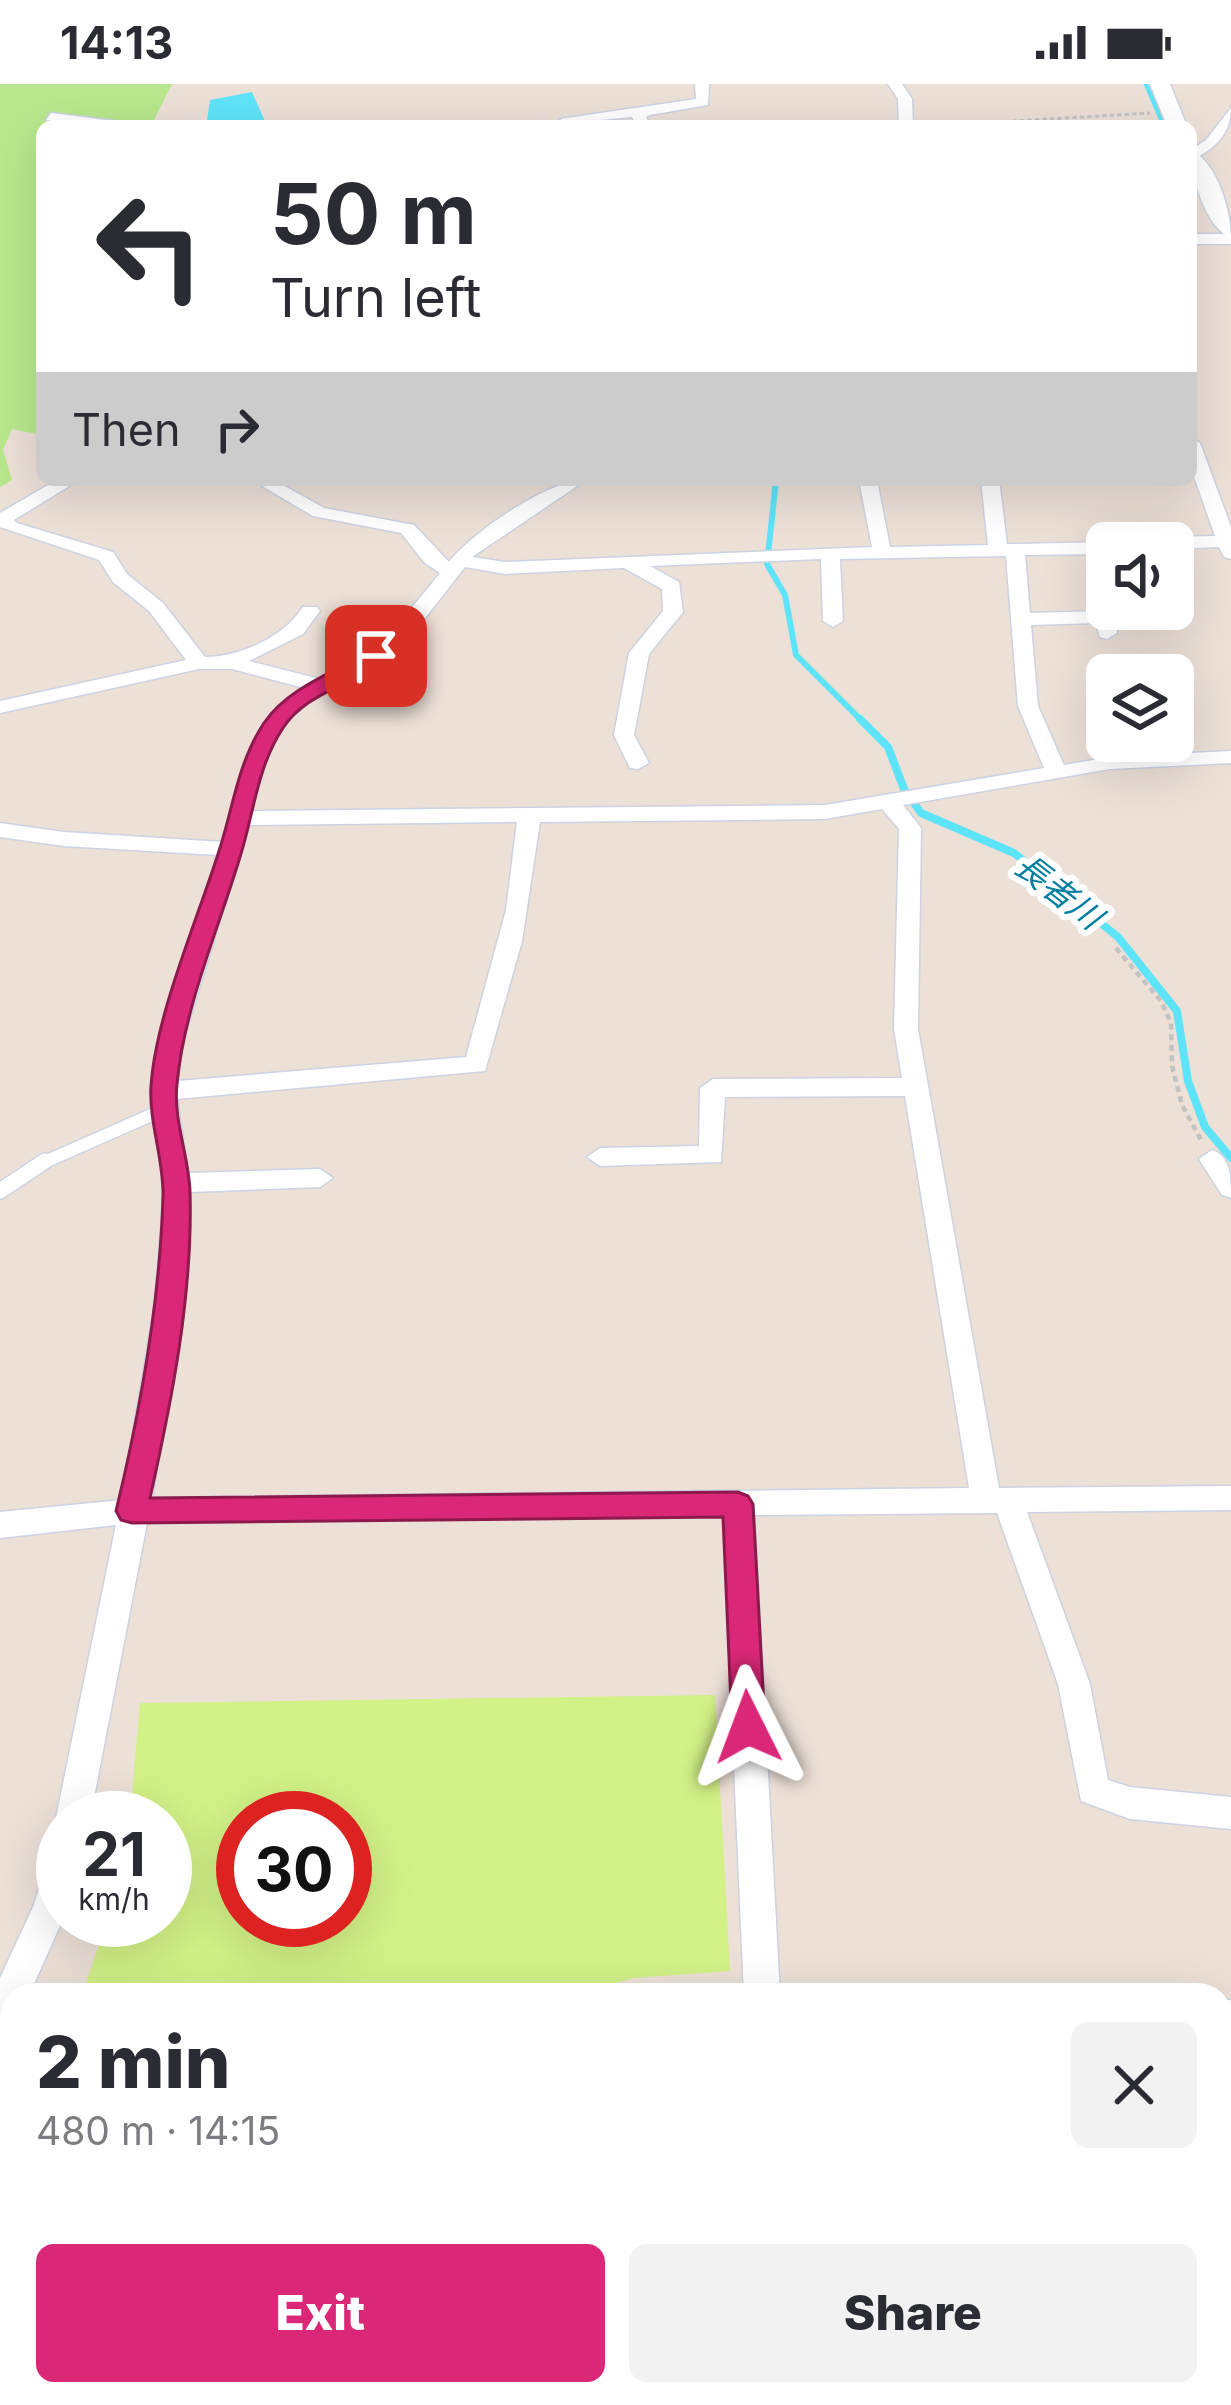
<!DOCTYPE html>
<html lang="en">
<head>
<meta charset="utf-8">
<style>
	:root { --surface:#fff; --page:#f2f2f3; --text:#2b2b33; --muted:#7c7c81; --accent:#db2777 }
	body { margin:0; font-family:Inter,"Noto Sans JP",sans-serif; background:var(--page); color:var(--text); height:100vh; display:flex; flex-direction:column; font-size:45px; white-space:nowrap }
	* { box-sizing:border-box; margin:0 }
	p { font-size:39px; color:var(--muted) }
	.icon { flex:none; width:66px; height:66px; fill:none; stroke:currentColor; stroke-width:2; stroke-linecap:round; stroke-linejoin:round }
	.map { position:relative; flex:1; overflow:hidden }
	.details { position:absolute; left:0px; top:1899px; width:1233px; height:423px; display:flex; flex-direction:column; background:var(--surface); border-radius:36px 36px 0 0; box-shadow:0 12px 48px #0002 }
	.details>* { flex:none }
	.guide { position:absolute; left:36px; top:36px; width:1161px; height:366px; border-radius:18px; box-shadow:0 12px 48px #0002; background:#fff; color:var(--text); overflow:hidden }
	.buttons { position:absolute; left:1086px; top:438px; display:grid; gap:24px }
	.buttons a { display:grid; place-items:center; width:108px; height:108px; border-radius:18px; background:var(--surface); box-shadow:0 12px 48px #0002; font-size:60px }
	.speed { position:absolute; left:36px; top:1707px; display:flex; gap:24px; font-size:60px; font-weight:700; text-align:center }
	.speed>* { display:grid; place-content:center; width:156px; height:156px; border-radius:50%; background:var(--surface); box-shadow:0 12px 48px #0002; line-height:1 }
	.speed small { font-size:30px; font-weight:400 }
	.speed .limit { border:18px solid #d22; background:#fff; color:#111 }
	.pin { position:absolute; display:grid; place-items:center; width:102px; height:102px; color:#fff; margin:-51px; border-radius:24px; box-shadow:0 6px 18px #0006 }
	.me { position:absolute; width:132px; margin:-66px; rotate:357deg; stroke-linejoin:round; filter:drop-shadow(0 0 9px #0008) }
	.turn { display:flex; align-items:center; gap:42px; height:252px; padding:0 36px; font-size:54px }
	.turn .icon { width:156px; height:156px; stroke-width:2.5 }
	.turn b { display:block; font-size:84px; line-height:102px }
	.then { display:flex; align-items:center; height:114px; padding:0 36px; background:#0003; gap:24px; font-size:45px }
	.round { display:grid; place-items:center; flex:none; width:126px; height:126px; border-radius:18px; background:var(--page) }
	.summary { display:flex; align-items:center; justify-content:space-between; height:204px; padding:0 36px }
	h1 { font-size:72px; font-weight:800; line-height:90px }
	.primary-button { display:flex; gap:24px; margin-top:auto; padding:24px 36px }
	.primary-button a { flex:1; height:138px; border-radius:18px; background:var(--accent); color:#fff; font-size:48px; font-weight:800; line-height:138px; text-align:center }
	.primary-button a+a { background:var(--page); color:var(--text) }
	.status { display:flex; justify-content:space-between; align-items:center; height:84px; padding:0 60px; background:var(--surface); direction:ltr }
	.status svg { height:33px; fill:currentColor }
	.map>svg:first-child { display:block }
	.education { fill:#efdbc4 }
	.green { fill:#b8e88d }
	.pitch { fill:#d2f187; fill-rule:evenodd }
	.water { fill:#5ee4f9 }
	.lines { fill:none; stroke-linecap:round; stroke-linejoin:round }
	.stream-far2 { stroke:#5ee4f9; stroke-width:4.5 }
	.stream-far1 { stroke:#5ee4f9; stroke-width:6 }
	.stream { stroke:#5ee4f9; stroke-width:8 }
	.lane-far1-casing { stroke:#ccd3e2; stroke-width:15 }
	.lane-casing { stroke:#ccd3e2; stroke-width:18 }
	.street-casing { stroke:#ccd3e2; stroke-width:3 }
	.secondary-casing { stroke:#ccd3e2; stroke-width:3 }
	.path-far1 { stroke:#c3c3c3; stroke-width:3; stroke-dasharray:4.5 3; stroke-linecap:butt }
	.path { stroke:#c3c3c3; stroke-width:4.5; stroke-dasharray:6 4.5; stroke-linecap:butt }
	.lane-far1 { stroke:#fff; stroke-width:12 }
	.lane { stroke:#fff; stroke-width:15 }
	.street { fill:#fff; fill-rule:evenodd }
	.secondary { fill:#fff; fill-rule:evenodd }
	.shaded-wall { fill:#8b8480 }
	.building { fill:#c6bdb7; stroke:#8b8480; stroke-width:3 }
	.route { fill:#db2777; stroke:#8e194d; stroke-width:3 }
	.labels { text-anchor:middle; stroke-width:12; stroke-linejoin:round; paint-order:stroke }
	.water-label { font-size:33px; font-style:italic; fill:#027fa0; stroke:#fff }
</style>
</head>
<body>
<div class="status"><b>14:13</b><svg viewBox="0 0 49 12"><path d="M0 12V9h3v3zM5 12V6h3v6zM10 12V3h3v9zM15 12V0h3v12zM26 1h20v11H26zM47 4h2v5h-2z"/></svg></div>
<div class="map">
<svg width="1231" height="2321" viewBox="0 0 1231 2321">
	<rect width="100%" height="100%" fill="#ece0d7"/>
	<path class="education" d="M1221 1951H1231V2321H629L627 2310H1221Z
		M12 1996V2310H598L600 2321H0V2016Z"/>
	<path class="green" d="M0 0H172L154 36 168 42H42V351L12 345 3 366 12 396 0 403Z"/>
	<path class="pitch" d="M715 1611 730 1887 634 1894 572 1911H82L107 1836H165V1734H130L140 1619ZM243 1734H345V1836H243Z
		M1221 1980H1231V2321H1076L1072 2310H1221Z
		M46 2310H548L549 2321H46Z"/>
	<path class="water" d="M252 8 267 42H206L210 16Z"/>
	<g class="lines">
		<path class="stream-far2" d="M1146 0 1164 42"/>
		<path class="stream-far1" d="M776 396 767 480 785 511 796 571 863 638"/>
		<path class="stream" d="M860 635 888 663 904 705 921 729 1014 769 1118 853 1177 927 1188 997 1205 1043 1231 1074"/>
		<defs>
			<path id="lane-far1" d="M40 1080 165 1025"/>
			<path id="lane" d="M0 1107 45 1077"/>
			<path id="street" d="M695 0H709L708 21 650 31 646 33 651 42H637L632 33 567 39 560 35 696 15Z
				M888 0H902L912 15 913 42H899L898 15Z
				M1231 24C1231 50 1214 66 1191 76V66L1206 56Z
				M51 29 122 38 129 42 46 36Z
				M1191 150H1231V160H1191Z
				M1191 354 1200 359 1231 443V475L1224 473 1219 463 1173 465V459H1164L1173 453 1215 452 1191 384Z
				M57 396H79L14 436 17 439 113 468 127 490 163 519 205 573C239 573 284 553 303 523H317L320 527 303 550 249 577 320 595C377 563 400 540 440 489L425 479 401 449 313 432 252 396H274L324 424 414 441 449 478C472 449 547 396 586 396L472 473 505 478 872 463 859 396H877L890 463 988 461 981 396H999L1007 460H1018L1107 458 1110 459 1107 470 1025 471 1030 529 1105 527 1115 533 1117 549 1107 555 1100 553 1096 539 1031 541 1038 622 1064 681 1110 673 1231 667V679L1110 685 903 721 921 744 918 945 999 1404 1231 1402V1426L1027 1428 1090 1600 1108 1696 1130 1703 1231 1713V1745L1130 1735 1081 1717 1058 1600 997 1429 754 1431 780 1911H744L723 1431 147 1439 90 1734H63L61 1745 56 1734 116 1441 0 1454V1428L122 1416 155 1219 164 1107 150 1007 156 967 218 771 64 762 0 753V739L64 748 223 758C240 700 247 636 304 604L232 585H199L0 629V617L186 576 149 527 113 498 99 476 0 443V429ZM1006 472 1018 622 1044 684 825 721 252 727C260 690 272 645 305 621 329 602 361 594 385 574 417 549 440 514 465 483L505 490 624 484 662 505 663 527 629 569 614 651 630 684 638 685 649 679 634 651 649 570 683 528 679 498 650 482 821 475 823 537 833 543 843 537 840 475ZM882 725 899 745 894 945 902 994 713 995 700 1004 699 1062 600 1064 587 1073 600 1082 721 1078 725 1013 905 1012 969 1404 152 1414 183 1219 190 1108 320 1103 333 1094 320 1085 188 1089 177 1015 485 987 522 857 540 738 825 735ZM517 738 506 826 466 973 177 997 180 967 249 741Z
				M1212 1066C1231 1072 1231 1094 1231 1114L1222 1111 1199 1075Z
				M63 1759V1835L29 1911H12V1947L0 1952V1894L34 1821 51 1764Z
				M1221 1916H1231V1952H1221Z
				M587 2310H627L629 2321H589Z"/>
			<path id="secondary" d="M1150 0H1170L1187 42H1167Z
				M1191 66C1217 78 1231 127 1231 154 1205 143 1191 92 1191 66Z"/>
		</defs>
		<use href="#lane-far1" class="lane-far1-casing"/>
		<use href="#lane" class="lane-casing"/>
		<use href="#street" class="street-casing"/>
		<use href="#secondary" class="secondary-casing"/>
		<path class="path-far1" d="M930 42 1150 29"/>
		<path class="path" d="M1116 864 1161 917 1171 939 1172 982 1182 1021 1201 1056"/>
		<use href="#lane-far1" class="lane-far1"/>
		<use href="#lane" class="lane"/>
		<use href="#street" class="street"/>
		<use href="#secondary" class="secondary"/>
	</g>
	<path class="shaded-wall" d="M0 2117 10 2132 6 2321H0Z"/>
	<path class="building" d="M711 2310H806L809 2321H713Z"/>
	<path class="route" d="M369 568 386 572C356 601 307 607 283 644 257 683 254 729 240 773 218 846 184 924 177 1000 173 1036 189 1072 190 1108 193 1209 172 1316 150 1414L738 1408 748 1412 753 1420 765 1643 760 1654 748 1658 737 1654 732 1643 723 1433 132 1439 121 1436 116 1427C141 1324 160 1218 163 1112 164 1076 149 1039 151 1003 155 933 197 837 219 767 233 724 238 678 264 639 288 604 334 588 369 568Z"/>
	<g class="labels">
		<g class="water-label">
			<text transform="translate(1059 807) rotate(38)" y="12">長者川</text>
		</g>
	</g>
</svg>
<div class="buttons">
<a><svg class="icon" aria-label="sound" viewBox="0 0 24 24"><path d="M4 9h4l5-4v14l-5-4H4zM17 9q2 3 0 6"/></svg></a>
<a><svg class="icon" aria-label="layers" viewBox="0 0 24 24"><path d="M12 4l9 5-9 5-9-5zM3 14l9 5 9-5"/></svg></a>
</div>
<div class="speed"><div>21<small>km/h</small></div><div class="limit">30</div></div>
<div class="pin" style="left:376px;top:572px;background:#d93025"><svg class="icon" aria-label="arrive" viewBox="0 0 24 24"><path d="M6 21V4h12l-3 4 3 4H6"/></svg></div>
<svg class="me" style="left:748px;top:1643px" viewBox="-20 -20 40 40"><path d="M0-17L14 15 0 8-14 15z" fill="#db2777" stroke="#fff" stroke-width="4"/></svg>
<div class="guide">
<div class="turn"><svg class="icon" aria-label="left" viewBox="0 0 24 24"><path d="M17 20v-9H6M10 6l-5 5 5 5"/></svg><div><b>50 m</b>Turn left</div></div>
<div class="then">Then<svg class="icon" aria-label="right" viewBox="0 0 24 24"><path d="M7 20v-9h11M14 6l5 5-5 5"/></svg></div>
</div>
<section class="details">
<div class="summary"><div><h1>2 min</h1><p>480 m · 14:15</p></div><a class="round"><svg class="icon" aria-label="close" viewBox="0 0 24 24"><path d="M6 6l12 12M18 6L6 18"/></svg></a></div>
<div class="primary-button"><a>Exit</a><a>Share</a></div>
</section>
</div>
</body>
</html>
